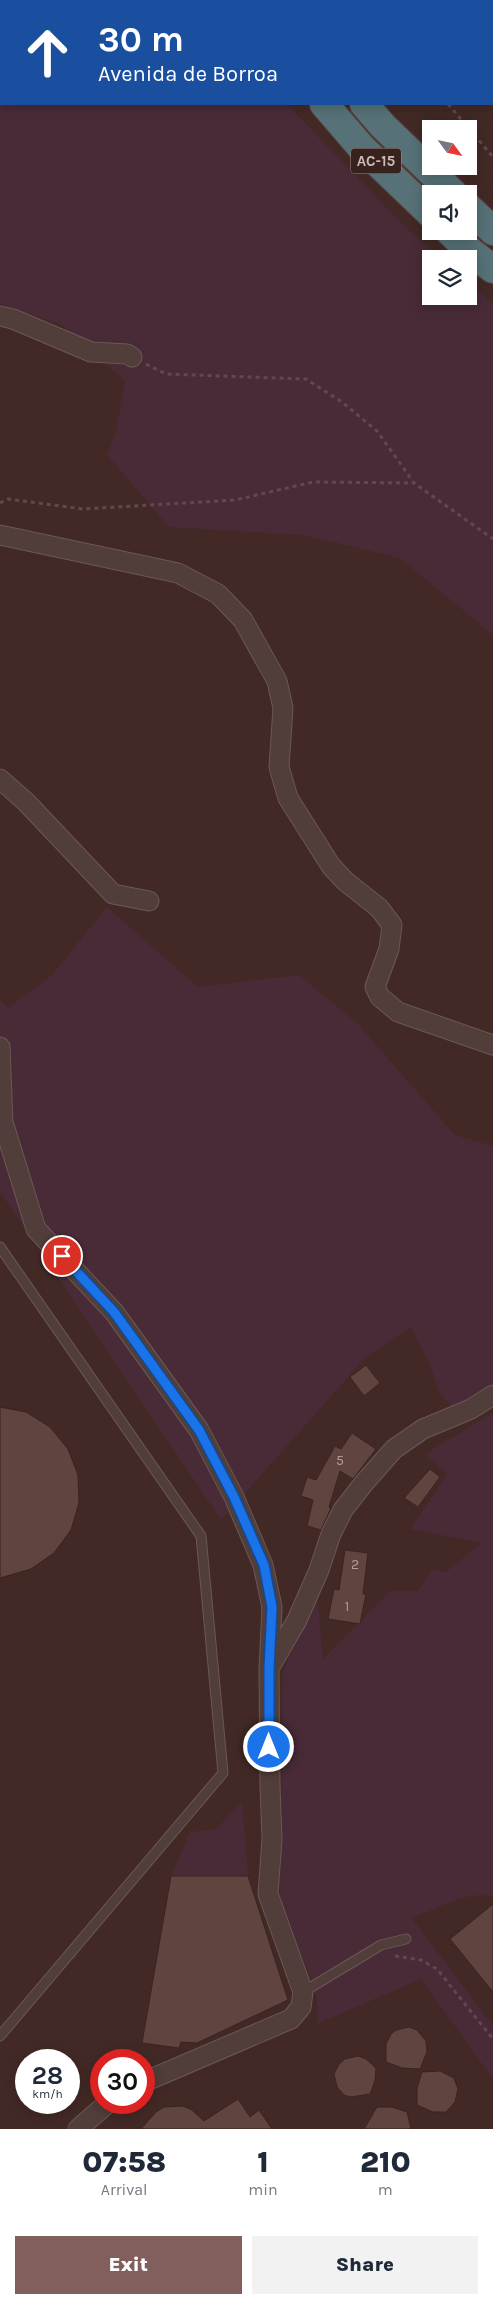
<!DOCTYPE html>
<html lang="en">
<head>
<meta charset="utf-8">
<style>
	:root { --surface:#fff; --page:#f2f2f3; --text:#1f2937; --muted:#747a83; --accent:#825f5d }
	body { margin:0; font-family:Karla,sans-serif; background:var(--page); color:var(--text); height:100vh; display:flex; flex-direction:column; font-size:19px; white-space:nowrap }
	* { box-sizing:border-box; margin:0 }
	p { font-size:16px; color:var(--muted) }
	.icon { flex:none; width:28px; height:28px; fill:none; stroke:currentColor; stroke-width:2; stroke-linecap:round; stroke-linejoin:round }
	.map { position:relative; height:2129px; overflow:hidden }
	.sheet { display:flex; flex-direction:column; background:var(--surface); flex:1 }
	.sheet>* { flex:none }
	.top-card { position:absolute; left:0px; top:0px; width:494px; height:105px; box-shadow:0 2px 12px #0003; background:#1a4fa0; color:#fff; overflow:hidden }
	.needle { width:32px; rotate:123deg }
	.buttons { position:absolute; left:422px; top:120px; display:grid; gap:10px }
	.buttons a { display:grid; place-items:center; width:55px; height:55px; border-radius:0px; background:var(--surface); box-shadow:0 2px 12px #0003; font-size:25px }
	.speed { position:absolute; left:15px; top:2049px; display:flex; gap:10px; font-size:25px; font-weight:700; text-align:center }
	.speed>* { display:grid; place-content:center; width:65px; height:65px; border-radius:50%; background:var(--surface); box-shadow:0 2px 12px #0003; line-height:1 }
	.speed small { font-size:12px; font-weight:400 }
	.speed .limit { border:8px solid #d22; background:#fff; color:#111 }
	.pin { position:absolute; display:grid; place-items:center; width:42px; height:42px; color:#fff; margin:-21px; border:2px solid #fff; border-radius:50%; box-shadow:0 1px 5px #0007 }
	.me { position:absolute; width:55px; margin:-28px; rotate:0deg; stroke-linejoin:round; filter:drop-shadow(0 0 4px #0008) }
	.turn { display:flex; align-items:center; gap:18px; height:105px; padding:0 15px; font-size:22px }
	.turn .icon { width:65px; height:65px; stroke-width:2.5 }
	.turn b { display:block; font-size:35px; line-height:42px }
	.eta { display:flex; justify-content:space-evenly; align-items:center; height:85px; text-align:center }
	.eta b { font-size:30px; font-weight:800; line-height:35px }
	.button { display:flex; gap:10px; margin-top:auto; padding:10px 15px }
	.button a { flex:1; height:58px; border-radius:0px; background:var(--accent); color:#fff; font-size:20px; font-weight:800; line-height:58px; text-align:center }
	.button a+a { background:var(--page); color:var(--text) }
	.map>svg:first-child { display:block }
	.green { fill:#482b37 }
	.building { fill:#5f443f; stroke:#392420 }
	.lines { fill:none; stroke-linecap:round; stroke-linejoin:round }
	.service-casing { stroke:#6c5854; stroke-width:11 }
	.minor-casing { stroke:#6c5854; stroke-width:21 }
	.motorway-casing { stroke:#594541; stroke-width:30 }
	.path { stroke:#614850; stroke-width:3; stroke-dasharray:4 4; stroke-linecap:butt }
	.service { stroke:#513d3a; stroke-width:9 }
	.minor { stroke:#513d3a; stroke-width:19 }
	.motorway { stroke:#567177; stroke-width:28 }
	.route-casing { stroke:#114b97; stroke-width:12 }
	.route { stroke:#1a73e8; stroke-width:9 }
	.labels { text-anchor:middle; stroke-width:5; stroke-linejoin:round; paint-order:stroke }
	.number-label { font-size:14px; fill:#b09c98 }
	.shield { fill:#37221e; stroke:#9f8c88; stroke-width:1 }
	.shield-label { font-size:15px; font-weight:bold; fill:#cbbab6 }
</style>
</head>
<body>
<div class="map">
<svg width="493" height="2129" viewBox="0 0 493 2129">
	<rect width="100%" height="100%" fill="#422925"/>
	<path class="green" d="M0 0H193L194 1H1V104H287L404 226 442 259H431V296H469V282L493 303V635L400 558 304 535 169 527 107 455 116 432 125 381 61 325 0 304Z
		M107 907 198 987 299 975 357 1023 455 1135 493 1146V1383L480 1395 454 1409 439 1392 429 1363 411 1327 366 1357 221 1520 0 1192V1000L8 1008 52 975Z
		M493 1413V1897C465 1889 437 1911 411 1917L493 2026V2079L421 1979 317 2024C324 1993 298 1952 288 1923 285 1914 283 1905 280 1896L283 1671 317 1594 323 1659 390 1591H418L432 1570 446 1572 481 1543 410 1529 447 1474 425 1454Z
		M242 1802 248 1876H171L190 1832 216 1829Z"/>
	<path class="building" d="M366 1365 380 1383 364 1396 350 1377Z
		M0 1407 26 1412 50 1427 68 1449 78 1475 79 1503 71 1530 54 1553 31 1569 0 1578Z
		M352 1433 376 1449 353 1479 340 1471 329 1507 331 1508 321 1530 307 1526 313 1500 301 1496 307 1477 316 1480 335 1446 341 1449Z
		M430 1469 440 1477 418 1507 404 1498Z
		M345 1550 368 1553 363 1594H366L360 1624 328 1619 334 1589 339 1590Z
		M171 1876H248L288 2000 197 2043 181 2042 179 2048 142 2043Z
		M493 1904V1992L450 1939Z
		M409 2027 417 2030 426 2041 427 2052 420 2069 402 2068 386 2062V2044L391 2034 396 2030Z
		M358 2056 366 2059 376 2068 375 2081 370 2094 351 2097 344 2095 337 2087 334 2074 339 2064 345 2059Z
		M440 2071 454 2078 458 2089 455 2102 446 2112H433L417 2105V2088L422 2072Z
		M238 2099 250 2117 259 2110 272 2129H141L156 2112 164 2107 183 2106 192 2110 204 2121Z
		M377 2107H392L407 2112 411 2129H364Z"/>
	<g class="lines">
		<defs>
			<path id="service" d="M0 1247 201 1536 223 1773 0 2036
				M303 1992 381 1945 406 1939"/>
			<path id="minor" d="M0 316 13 319 91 352 127 354 132 357
				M0 535 178 573 218 594 243 620 277 681 283 708 279 767 288 798 331 866 345 881 379 908 392 925 389 949 375 987 380 997 398 1012 493 1045
				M0 779 26 802 113 894 149 901
				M0 1047 3 1122 36 1229 114 1312 199 1430 234 1497 263 1565 272 1607 269 1669 270 1786 272 1839 268 1894 303 1992 301 2007 291 2019 144 2082
				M271 1665 297 1620 319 1570 331 1534 343 1510 364 1483 394 1449 423 1429 471 1409 493 1395
				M78 2129 109 2102"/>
			<path id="motorway" d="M234 0 235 1
				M274 0 275 1
				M324 104 361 147 431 214
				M364 104 383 126 454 194
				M469 208 493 231
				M449 231 472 253 493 269"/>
		</defs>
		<use href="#service" class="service-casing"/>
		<use href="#minor" class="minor-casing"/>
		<use href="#motorway" class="motorway-casing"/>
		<path class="path" d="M362 0 363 1
			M448 104 493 157
			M146 364 166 374 306 379 342 402 377 431 414 483 493 539
			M0 503 8 499 83 509 235 500 313 482 414 483
			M395 1956 421 1960 437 1969 493 2039"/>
		<use href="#service" class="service"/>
		<use href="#minor" class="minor"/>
		<use href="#motorway" class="motorway"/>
	</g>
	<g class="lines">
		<defs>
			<path id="route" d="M62 1256 114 1312 199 1430 234 1497 264 1565 272 1607 269 1669V1747"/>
		</defs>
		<use href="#route" class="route-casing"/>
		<use href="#route" class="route"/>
	</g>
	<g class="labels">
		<g class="number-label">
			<text x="340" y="1465">5</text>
			<text x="355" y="1569">2</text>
			<text x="347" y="1611">1</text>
		</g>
		<rect class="shield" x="351" y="148.5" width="50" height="25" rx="4"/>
		<g class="shield-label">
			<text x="376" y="166">AC-15</text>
		</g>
	</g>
</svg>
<div class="buttons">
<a><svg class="needle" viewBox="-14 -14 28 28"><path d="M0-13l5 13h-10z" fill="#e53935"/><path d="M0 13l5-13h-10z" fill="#747a83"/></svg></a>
<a><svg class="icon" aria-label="sound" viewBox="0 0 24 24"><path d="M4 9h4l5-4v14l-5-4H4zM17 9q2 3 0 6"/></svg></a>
<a><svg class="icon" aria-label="layers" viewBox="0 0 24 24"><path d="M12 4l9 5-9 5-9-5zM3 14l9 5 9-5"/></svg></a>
</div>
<div class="speed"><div>28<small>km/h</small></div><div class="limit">30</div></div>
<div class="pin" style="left:62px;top:1256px;background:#d93025"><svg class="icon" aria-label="arrive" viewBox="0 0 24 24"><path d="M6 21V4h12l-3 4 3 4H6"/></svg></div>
<svg class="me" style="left:269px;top:1747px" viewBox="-20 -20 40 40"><circle r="17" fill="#1a73e8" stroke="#fff" stroke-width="3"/><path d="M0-11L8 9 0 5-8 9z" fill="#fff"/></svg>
<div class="top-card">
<div class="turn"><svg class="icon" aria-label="ahead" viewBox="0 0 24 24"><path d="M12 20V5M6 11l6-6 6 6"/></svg><div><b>30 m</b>Avenida de Borroa</div></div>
</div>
</div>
<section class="sheet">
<div class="eta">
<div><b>07:58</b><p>Arrival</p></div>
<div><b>1</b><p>min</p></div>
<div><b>210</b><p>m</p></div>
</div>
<div class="button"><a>Exit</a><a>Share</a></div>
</section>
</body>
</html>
